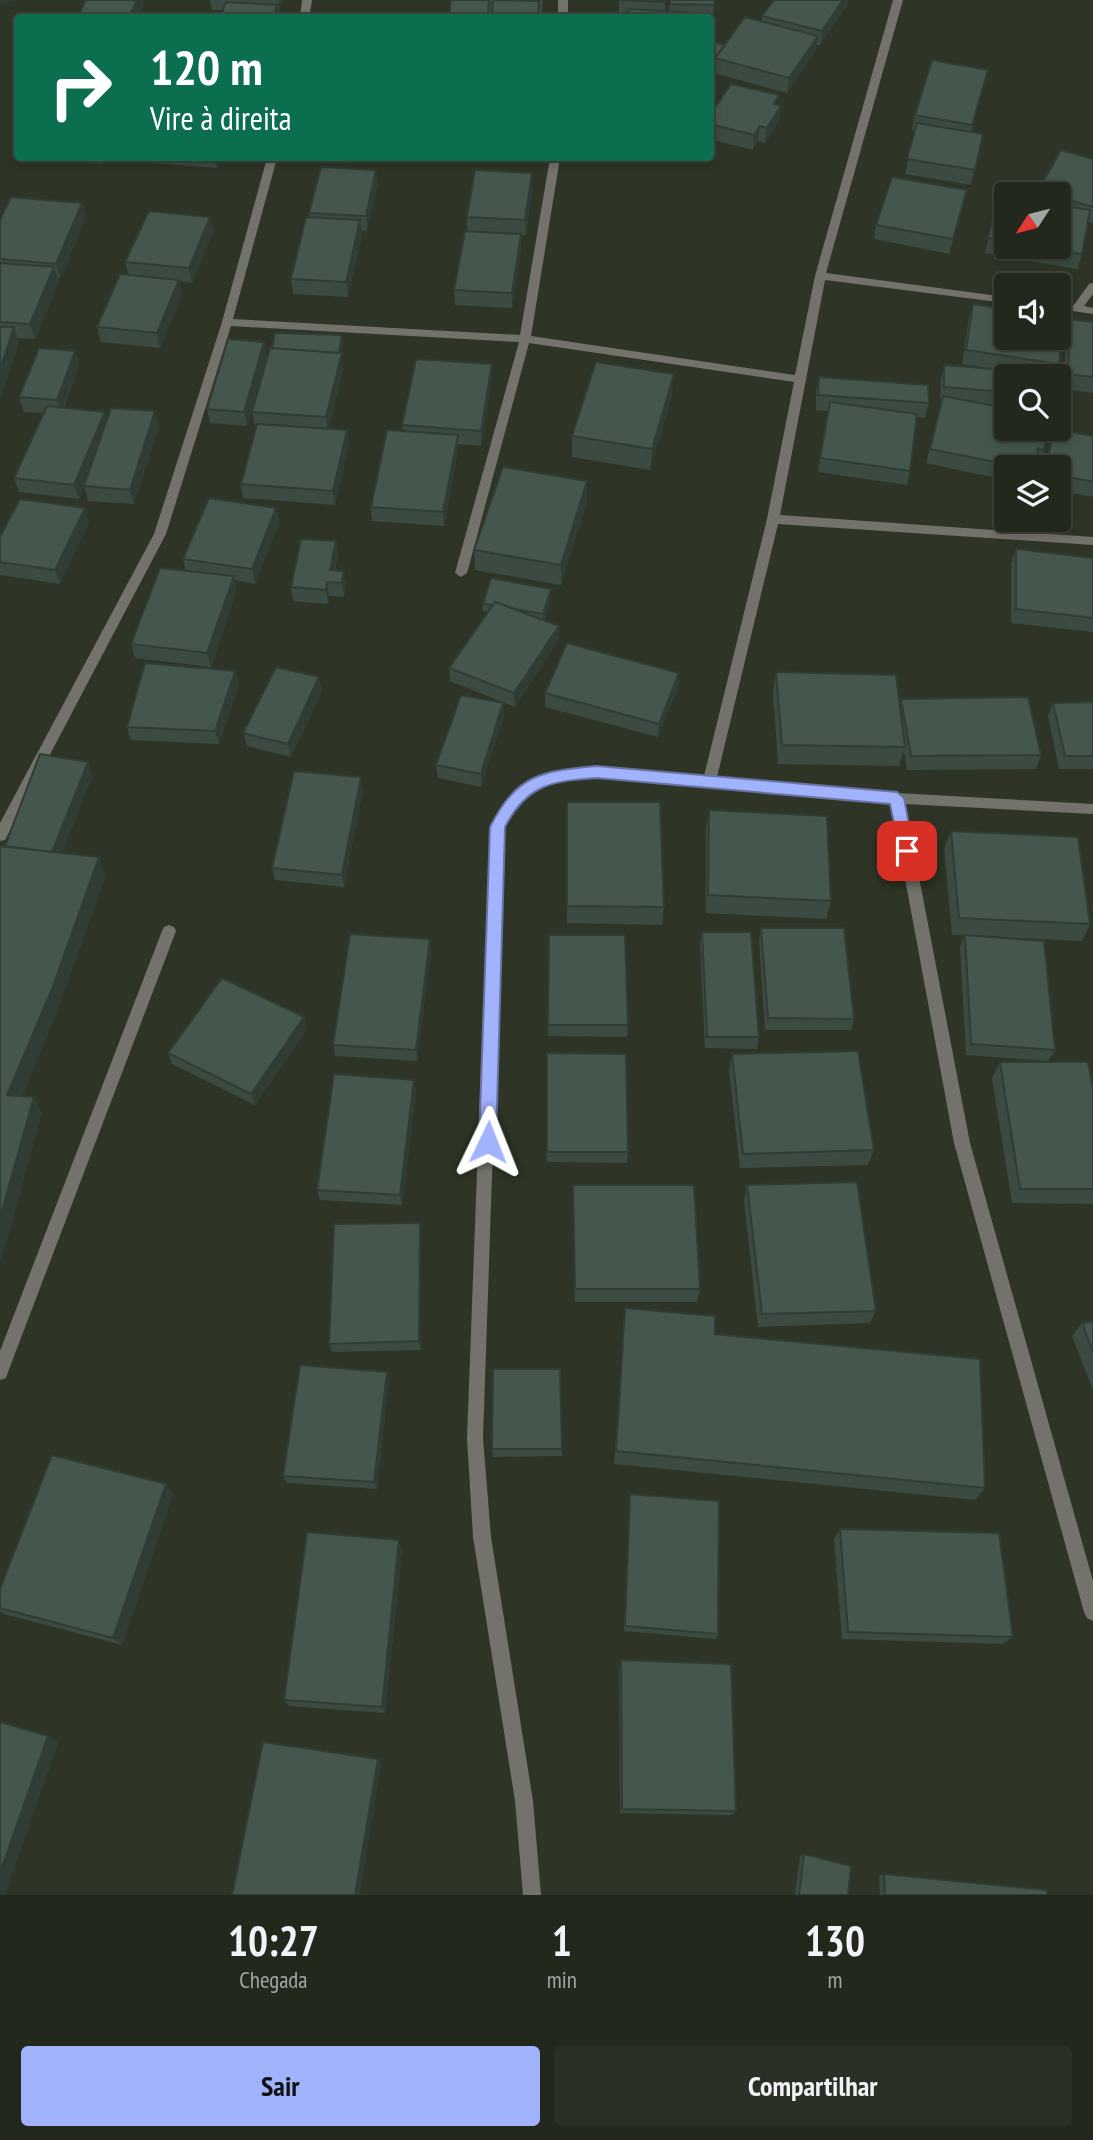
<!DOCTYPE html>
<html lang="pt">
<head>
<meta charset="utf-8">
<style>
	:root { --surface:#22281c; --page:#2a3025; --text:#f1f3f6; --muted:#a2a6a3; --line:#3f443b; --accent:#a1b3fd }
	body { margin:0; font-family:"PT Sans Narrow",sans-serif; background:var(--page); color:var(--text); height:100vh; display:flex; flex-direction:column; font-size:26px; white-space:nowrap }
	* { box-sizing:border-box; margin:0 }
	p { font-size:23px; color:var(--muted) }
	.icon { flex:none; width:38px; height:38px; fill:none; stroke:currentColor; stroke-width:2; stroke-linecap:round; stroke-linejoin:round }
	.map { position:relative; height:1895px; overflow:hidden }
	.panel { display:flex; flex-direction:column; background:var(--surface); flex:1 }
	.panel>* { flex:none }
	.hud { position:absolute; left:14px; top:14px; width:700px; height:147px; border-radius:7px; box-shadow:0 4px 10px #0003,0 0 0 2px var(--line); background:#0b6e4f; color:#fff; overflow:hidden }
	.needle { width:46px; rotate:234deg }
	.buttons { position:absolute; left:994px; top:182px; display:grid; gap:14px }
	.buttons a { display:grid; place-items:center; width:77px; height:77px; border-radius:7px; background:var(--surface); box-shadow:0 4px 10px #0003,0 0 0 2px var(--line); font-size:35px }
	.pin { position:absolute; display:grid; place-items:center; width:60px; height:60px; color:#fff; margin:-30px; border-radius:14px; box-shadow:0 4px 10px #0006 }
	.me { position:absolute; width:77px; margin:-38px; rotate:2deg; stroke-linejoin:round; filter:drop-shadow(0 0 5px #0008) }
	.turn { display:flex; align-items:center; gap:24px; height:147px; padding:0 21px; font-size:32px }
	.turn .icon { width:91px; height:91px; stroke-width:2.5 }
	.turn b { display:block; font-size:49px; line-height:60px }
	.eta { display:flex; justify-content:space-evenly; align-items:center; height:119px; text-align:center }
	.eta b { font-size:42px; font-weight:800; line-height:49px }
	.action { display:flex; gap:14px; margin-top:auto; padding:14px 21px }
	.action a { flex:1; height:80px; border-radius:7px; background:var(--accent); color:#111; font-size:28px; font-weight:800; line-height:80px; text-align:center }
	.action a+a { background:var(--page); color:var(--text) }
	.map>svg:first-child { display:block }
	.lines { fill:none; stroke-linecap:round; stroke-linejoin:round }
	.minor { fill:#74736b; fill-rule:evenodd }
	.wall { fill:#3b4b41 }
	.shaded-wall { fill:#303d35 }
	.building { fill:#45574c; stroke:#303d35; stroke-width:2 }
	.route { fill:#a1b3fd; stroke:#6974a4; stroke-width:2 }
</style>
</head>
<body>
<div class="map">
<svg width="1093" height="1895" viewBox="0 0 1093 1895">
	<rect width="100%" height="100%" fill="#2e3526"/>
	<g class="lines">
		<path class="minor" d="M302 0H312L309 18H300Z
			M558 0H568V18H558Z
			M893 0H903L826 273 1006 297V303L825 280 780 515 1093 537V545L778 524 717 777 897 793 1093 804V814L905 804 970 1143 1093 1581V1621L1087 1618 1084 1612 954 1143 891 803 597 777C551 781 528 786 504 828L483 1438 491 1537 533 1801 541 1895H523L515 1801 473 1537 467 1438 490 827C499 811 508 795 523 785 570 754 651 772 704 776L767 519 794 382 529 343 467 573 461 577 455 573 519 342 231 326 166 534 5 840 0 841V823L154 534 222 322 267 158H277L233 319 520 335 550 158H560L531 336 795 375 815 276Z
			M1093 283V294L1084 306 1093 308V314L1059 309V303L1074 305 1089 284Z
			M169 925 174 927 176 931 8 1372 6 1378 0 1380V1351L162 931 164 927Z"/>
	</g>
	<path class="wall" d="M210 0H282L279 12H278L279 18 223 10H212Z
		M451 0H543L542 12H489Z
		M619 0H665V11H669L670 0H714L713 20H710V18H627L628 15H619Z
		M774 0H848V4L820 45H816V50L787 93 714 73 715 65 710 41 725 45 762 21V16Z
		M988 70 971 132 983 134 971 185 905 174 915 130H912L915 115Z
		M777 105 779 121 765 143 758 141 753 150 710 139V115Z
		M40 158H105L103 164 40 160Z
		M110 158H147L145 163 110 161Z
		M150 158H220L217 168 151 163Z
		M1093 159V223L1088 222 1082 254 1077 269 985 253 999 194 1006 196V247H1059V194H1037L1038 191Z
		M378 184 367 231H361L362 234 348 297 293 294 291 279 309 217V213Z
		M532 188 526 235H521V249L512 308 455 305 454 290 467 231V217Z
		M967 190 949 254 874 239 876 225Z
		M82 203 86 217 60 279 58 278 59 282 35 339 17 338 19 342 0 400V220Z
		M210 217 213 232 192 283 179 281 182 295 160 348 101 342 97 327 129 275 125 262Z
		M973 304 1059 364 1055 376H1006V407H999L1044 450 1040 464 1035 463 1034 467H1006V480L926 463 942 402H940L941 379 944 365 993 369 962 364 969 318Z
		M1070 319 1093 322V393L1064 389 1066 333Z
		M343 343 341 353 343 368 329 429 347 430 349 445 335 505 243 498 241 484 256 426H255L252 412Z
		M267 356 247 426 210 423 207 409Z
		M492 364V379L481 446 458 444V450L444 526 372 521 371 507 403 431 402 425Z
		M79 365 64 408 105 412 107 419 155 411 159 426 134 504 88 501 84 485 79 499 19 492 14 478 44 413 24 412 19 397Z
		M819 377 929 403 925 418 917 417 910 471 907 485 818 472 828 411 816 410V392Z
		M672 395 650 470 572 457V436Z
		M1054 429 1093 436V497L1059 490V467H1045L1050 443Z
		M587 481V502L561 585 475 570 474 550Z
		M276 508 279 522 255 584 235 580 237 590 211 667 135 658 131 644 186 571 183 559Z
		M89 522 60 584 0 575V537Z
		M336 541 338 555 335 571H344L346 585 344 597 329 596 328 604 293 601 291 587Z
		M1016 549 1093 558V632L1011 623V564Z
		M551 589V596L544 620 559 626V639L515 707 450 681 449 668 488 612 483 611V604Z
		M776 672 899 706 901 699 1041 755 1036 769 907 770 904 750 899 766 778 764 773 692Z
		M679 673 678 687 658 737 545 707V693Z
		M239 684 219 744 131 740 127 727Z
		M322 691 291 757 247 746 243 733Z
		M1093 702V769H1059L1048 716 1053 703Z
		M504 716 481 787 438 778 436 765Z
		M363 790 344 887 275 880 272 868Z
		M567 802 664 907 662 925 567 923Z
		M709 810 831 901 826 919 706 913V829Z
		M951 831 1090 924 1082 941 979 936 1055 1050 1048 1061 966 1055 960 947 965 935H952L944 849Z
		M761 928 854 1019 851 1030H765L759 940Z
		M702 932 759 1037 757 1049 705 1048 700 944Z
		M549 935 628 1025 627 1037 548 1036Z
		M431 951 417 1061 335 1056 333 1045Z
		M307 1029 255 1105 172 1064 168 1053Z
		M547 1053 628 1152 627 1163 547 1162Z
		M732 1054 874 1150 868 1165 740 1168 729 1070Z
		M1000 1062 1093 1089V1204L1012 1203 992 1078Z
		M414 1080 416 1091 402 1205 320 1200 317 1190Z
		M573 1185 700 1289 697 1302H575Z
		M747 1185 876 1311 870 1323 758 1327 744 1200Z
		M420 1223 421 1232V1350L332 1352 329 1344Z
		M625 1308 715 1334 985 1488 975 1500 614 1464Z
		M1093 1322V1390L1072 1336 1082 1323Z
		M560 1369 562 1456 493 1457 492 1449Z
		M389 1380 377 1489 287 1483 283 1476Z
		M173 1494 122 1645 4 1614 0 1611V1589Z
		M630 1494 718 1634 716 1639 624 1631Z
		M840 1529 1013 1637 1003 1644 842 1639 834 1539Z
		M402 1549 385 1713 289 1706 284 1700Z
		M621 1660 736 1811 732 1815 620 1813 619 1667Z
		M804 1854 848 1895H795L800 1856Z
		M884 1874 1047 1895H880L879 1876Z"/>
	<path class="shaded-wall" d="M0 0H18L0 5Z
		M137 0H143L144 6 139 18H129Z
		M278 0H282L279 12Z
		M843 0H848V4L820 45 822 31Z
		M277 5 279 18H273Z
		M818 36 816 50 787 93 789 78Z
		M725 45 715 58V65L710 71V64Z
		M781 106 779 121 765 143 767 128Z
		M760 126 758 141 753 150 754 135Z
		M215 158H220L217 168Z
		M376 170 378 184 367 231 366 216Z
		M532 173V188L526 235 525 220Z
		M967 190 964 205 949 254 953 239Z
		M82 203 86 217 60 279 56 264Z
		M210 217 213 232 192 283 189 268Z
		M360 220 362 234 348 297 346 282Z
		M521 234V249L512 308V293Z
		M54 267 59 282 35 339 30 324Z
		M179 280 182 295 160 348 157 333Z
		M14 327 19 342 0 400V370Z
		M342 335 343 343 340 361 339 354Z
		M264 342 267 356 247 426 244 412Z
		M75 351 79 365 61 414 57 400Z
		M342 353 343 368 328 432 326 417Z
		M492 364V379L481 446V431Z
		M674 374 672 395 650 470 652 449Z
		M155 411 159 426 134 504 130 490Z
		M105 412 109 427 79 499 74 485Z
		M347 430 349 445 335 505 333 491Z
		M458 435V450L444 526 443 512Z
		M587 481V502L561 585V565Z
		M85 508 89 522 60 584 55 570Z
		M276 508 279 522 255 584 252 569Z
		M336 541 338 555 332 584 330 570Z
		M344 571 346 585 344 597 342 583Z
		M234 576 237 590 211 667 207 653Z
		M327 582 329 596 328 604 326 590Z
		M551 589V596L543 621V614Z
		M559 626V639L515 707 514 693Z
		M235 671 239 684 219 744 215 731Z
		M679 673 678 687 658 737 659 724Z
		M319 677 322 691 291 757 288 744Z
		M503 703 504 716 481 787V774Z
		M88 762 93 775 56 869 50 856Z
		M361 777 363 790 344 887 342 875Z
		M99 857 106 875 60 1005 16 1111 7 1095Z
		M430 939 431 951 417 1061 416 1050Z
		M304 1017 307 1029 255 1105 251 1094Z
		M414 1080 416 1091 402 1205 400 1195Z
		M34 1097 42 1113 1 1262 0 1260V1218Z
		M420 1223 421 1232V1350L419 1341Z
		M387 1372 389 1380 377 1489 374 1482Z
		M166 1484 173 1494 122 1645 113 1638Z
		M399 1540 402 1549 385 1713 382 1707Z
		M48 1736 59 1741 5 1895H0V1873Z
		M378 1759 381 1764 360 1895H355Z"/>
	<path class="building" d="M86 0H137L129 18H77Z
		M451 0H489L488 18H449Z
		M493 0 539 1 538 18H492Z
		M619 0H665V2Z
		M670 0H714V5L670 4Z
		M774 0H843L822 31 762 16Z
		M226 2 277 5 273 18H220Z
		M629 9 683 12 682 18H627Z
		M745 17 818 36 789 78 715 58Z
		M710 41 725 45 710 64Z
		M932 60 988 70 972 125 915 115Z
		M731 84 779 95 774 104 781 106 767 128 760 126 754 135 710 124V115Z
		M917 123 983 134 975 170 907 159Z
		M1061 150 1093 159V207L1059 197V194H1048L1038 191Z
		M321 167 376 170 366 216 309 213Z
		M475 170 532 173 525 220 467 217Z
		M892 177 967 190 953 239 876 225Z
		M999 194 1006 196V241L988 238Z
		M11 197 82 203 56 264 0 259V220Z
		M1059 205 1090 210 1082 254 1039 247H1059Z
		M149 211 210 217 189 268 125 262Z
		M306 217 360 220 346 282 291 279Z
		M465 231 521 234 512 293 454 290Z
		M0 263 54 267 30 324 0 322Z
		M120 274 179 280 157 333 97 327Z
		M973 304 1006 309V338H1059V317H1064L1059 364 966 350Z
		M1070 319 1093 322V377L1068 374Z
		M0 327H14L0 370Z
		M275 333 342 335 339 353 272 348Z
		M228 339 264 342 244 412 207 409Z
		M39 348 75 351 57 400 19 397Z
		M270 348 342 353 326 417 252 412Z
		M416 359 492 364 481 431 402 425Z
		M596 362 674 374 652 449 572 436Z
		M944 365 1053 374V376H1006V392L944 387Z
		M819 377 928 385 929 403 818 395Z
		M943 396 1006 408V429H1048L1044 450 1038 448 1034 467H1020L930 449Z
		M830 402 917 414 910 471 820 458Z
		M47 406 105 412 74 485 14 478Z
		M111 408 155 411 130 490 84 486Z
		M257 424 347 430 333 491 241 484Z
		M1054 429 1093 436V482L1059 475V467H1046Z
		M387 430 458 435 443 512 371 507Z
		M503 467 587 481 561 565 474 550Z
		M209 498 276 508 252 569 183 559Z
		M20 499 85 508 55 570 0 562V537Z
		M301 539 336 541 330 570 344 571 342 583 327 582 326 590 291 587Z
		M1016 549 1093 558V618L1016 609Z
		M160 568 234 576 207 653 131 644Z
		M491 578 551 589 543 614 515 609 495 602 493 605 483 604Z
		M495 602 559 626 514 693 449 668Z
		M567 643 679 673 659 724 545 693Z
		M145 663 235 671 215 731 127 727Z
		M276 667 319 677 288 744 243 733Z
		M776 672 896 675 905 747 782 745Z
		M461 695 503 703 481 774 436 765Z
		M1028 697 1041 755 911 756 901 699Z
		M1093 702V756H1065L1053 703Z
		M40 754 88 762 52 852 5 846Z
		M294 771 361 777 342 875 272 868Z
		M567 802H660L664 907 567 906Z
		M709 810 827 816 831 901 708 895Z
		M951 831 1078 837 1090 924 959 918Z
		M0 846 99 857 52 989 7 1095 34 1097 0 1218Z
		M761 928H844L854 1019 768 1018Z
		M702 932H751L759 1037H707Z
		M350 934 430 939 416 1050 333 1045Z
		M549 935H625L628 1025H548Z
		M965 935 1044 941 1055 1050 971 1044Z
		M222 978 304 1017 251 1094 168 1053Z
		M858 1051 874 1150 743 1154 732 1054Z
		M547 1053 626 1054 628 1152H547Z
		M1000 1062H1088L1093 1089V1189H1020Z
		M334 1074 414 1080 400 1195 317 1190Z
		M857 1182 876 1311 762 1314 747 1185Z
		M573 1185H694L700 1289H575Z
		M420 1223 419 1341 329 1344 334 1224Z
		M625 1308 715 1316V1334L980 1359 985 1488 616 1451Z
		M1093 1322V1352L1082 1323Z
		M300 1365 387 1372 374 1482 283 1476Z
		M493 1369H560L562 1449H492Z
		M52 1455 166 1484 113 1638 0 1608V1589Z
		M630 1494 719 1501 718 1634 625 1626Z
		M840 1529 999 1533 1013 1637 848 1632Z
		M307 1532 399 1540 382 1707 284 1700Z
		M621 1660 731 1664 736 1811 622 1809Z
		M0 1722 48 1736 0 1873Z
		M263 1742 378 1759 355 1895H232Z
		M804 1854 851 1866 848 1895H799Z
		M884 1874 1047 1890V1895H885Z"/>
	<path class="route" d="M597 766 897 792 904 798 914 851 907 857 901 856 890 804 597 778C553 781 527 784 505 827L496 1142 488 1149 479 1142 490 827C517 774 541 771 597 766Z"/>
</svg>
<div class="buttons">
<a><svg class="needle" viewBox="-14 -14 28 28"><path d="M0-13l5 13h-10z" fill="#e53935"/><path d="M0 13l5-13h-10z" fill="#a2a6a3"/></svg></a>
<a><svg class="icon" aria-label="sound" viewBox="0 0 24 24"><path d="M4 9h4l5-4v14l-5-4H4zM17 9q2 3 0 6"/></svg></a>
<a><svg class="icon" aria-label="search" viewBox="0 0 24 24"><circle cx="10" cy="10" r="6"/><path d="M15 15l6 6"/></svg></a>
<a><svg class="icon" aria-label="layers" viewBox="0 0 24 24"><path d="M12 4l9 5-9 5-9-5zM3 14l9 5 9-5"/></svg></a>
</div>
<div class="pin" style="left:907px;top:851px;background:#d93025"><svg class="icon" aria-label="arrive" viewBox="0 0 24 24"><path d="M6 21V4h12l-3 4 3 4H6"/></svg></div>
<svg class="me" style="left:488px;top:1142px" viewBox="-20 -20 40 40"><path d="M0-17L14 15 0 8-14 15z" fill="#a1b3fd" stroke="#fff" stroke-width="4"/></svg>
<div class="hud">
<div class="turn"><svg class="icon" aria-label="right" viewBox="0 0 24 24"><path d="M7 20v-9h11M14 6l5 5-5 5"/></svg><div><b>120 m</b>Vire à direita</div></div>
</div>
</div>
<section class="panel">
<div class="eta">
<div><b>10:27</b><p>Chegada</p></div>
<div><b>1</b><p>min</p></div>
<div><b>130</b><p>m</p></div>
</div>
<div class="action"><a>Sair</a><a>Compartilhar</a></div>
</section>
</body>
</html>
